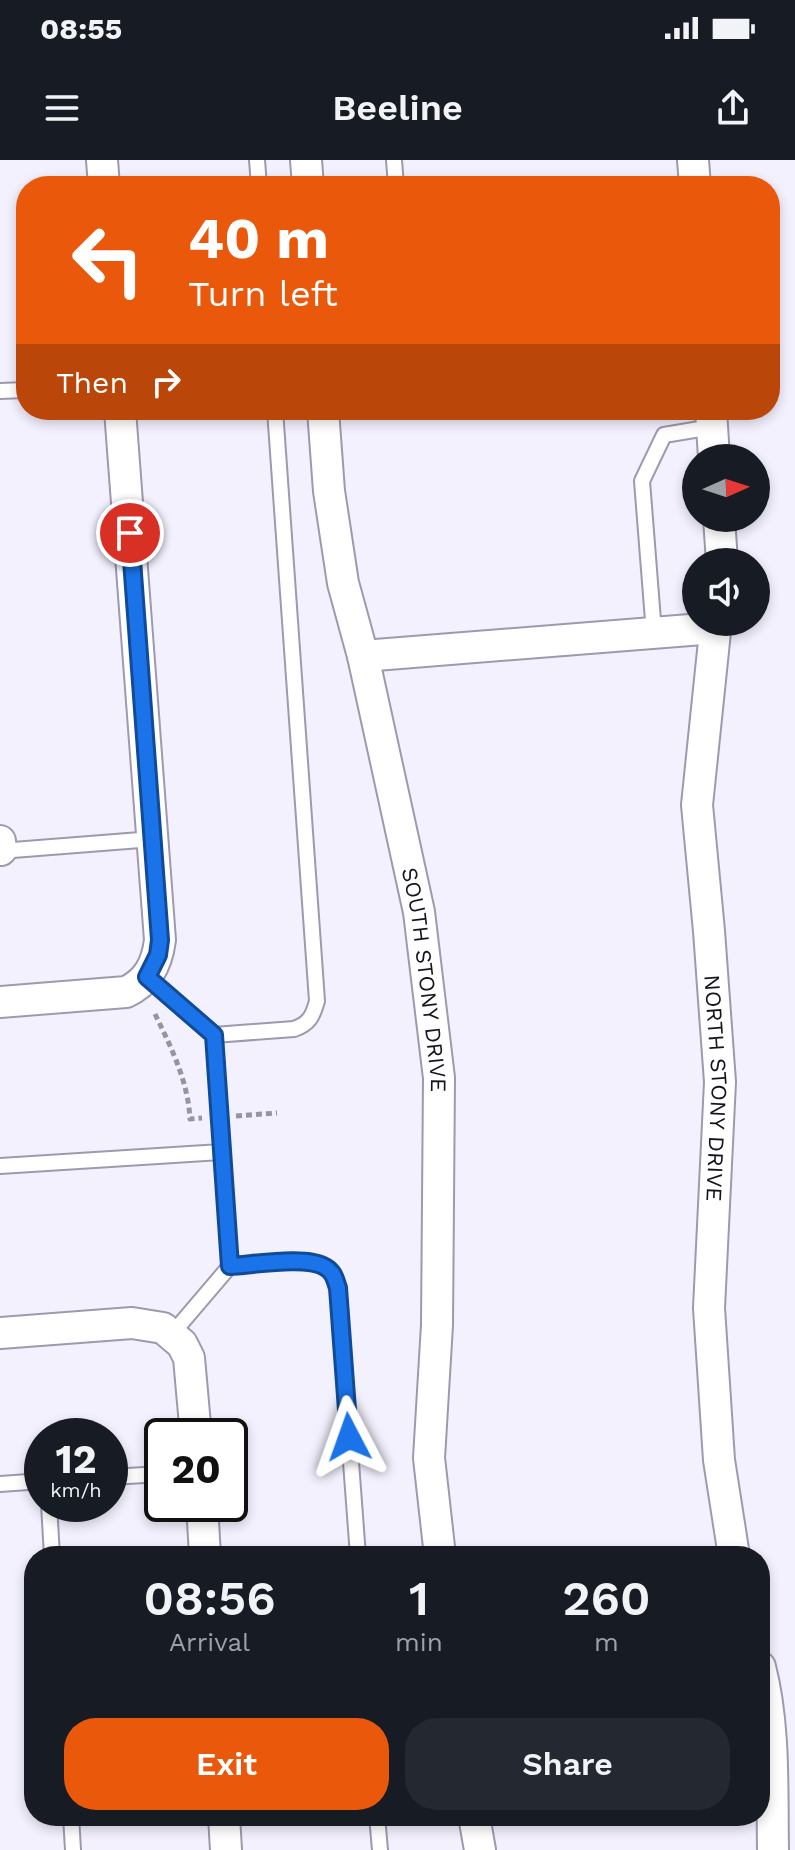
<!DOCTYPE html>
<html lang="en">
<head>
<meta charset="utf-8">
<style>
	:root { --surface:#171b24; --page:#242831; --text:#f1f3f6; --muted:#9ea1a6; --accent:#ea580c }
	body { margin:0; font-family:"Work Sans",sans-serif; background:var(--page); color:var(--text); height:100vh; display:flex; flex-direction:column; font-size:30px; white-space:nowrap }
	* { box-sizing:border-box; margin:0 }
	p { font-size:26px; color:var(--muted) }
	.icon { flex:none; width:44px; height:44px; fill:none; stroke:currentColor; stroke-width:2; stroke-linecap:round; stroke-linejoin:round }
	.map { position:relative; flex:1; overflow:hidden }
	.panel { position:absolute; left:24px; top:1386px; width:746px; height:280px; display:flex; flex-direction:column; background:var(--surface); border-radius:32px; box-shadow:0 4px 12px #0003 }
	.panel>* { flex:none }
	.top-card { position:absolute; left:16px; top:16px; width:764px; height:244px; border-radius:32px; box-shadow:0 4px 12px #0003; background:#ea580c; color:#fff; overflow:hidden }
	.needle { width:52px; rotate:87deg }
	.buttons { position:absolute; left:682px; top:284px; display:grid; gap:16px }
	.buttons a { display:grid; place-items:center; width:88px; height:88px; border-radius:50%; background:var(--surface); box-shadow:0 4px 12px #0003; font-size:40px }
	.speed { position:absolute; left:24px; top:1258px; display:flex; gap:16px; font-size:40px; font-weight:700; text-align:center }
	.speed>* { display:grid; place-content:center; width:104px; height:104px; border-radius:50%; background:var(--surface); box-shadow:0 4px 12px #0003; line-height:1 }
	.speed small { font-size:20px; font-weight:400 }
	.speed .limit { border:4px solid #111; border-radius:12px; background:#fff; color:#111 }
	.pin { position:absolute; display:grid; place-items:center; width:68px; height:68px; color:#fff; margin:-34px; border:4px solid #fff; border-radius:50%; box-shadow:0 2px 8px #0007 }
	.me { position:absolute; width:88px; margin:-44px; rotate:356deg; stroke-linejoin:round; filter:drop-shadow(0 0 6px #0008) }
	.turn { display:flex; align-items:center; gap:28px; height:168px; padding:0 40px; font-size:36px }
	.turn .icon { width:104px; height:104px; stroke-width:2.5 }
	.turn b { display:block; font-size:56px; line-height:68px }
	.then { display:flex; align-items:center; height:76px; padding:0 40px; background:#0003; gap:16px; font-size:30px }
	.eta { display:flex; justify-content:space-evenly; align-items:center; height:136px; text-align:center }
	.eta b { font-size:48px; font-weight:600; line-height:56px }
	.primary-button { display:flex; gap:16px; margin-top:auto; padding:16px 40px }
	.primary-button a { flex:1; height:92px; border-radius:32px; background:var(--accent); color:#fff; font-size:32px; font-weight:600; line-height:92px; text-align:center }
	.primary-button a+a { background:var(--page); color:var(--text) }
	.status { display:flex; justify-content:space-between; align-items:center; height:56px; padding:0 40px; background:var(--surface); direction:ltr }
	.status svg { height:22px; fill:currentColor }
	header { display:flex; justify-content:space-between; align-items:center; height:104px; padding:0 40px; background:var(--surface); font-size:36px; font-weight:600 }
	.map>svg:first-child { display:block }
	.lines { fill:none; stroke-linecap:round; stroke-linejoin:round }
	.lane-casing { stroke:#9e99ae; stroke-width:18 }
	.street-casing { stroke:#9e99ae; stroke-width:34 }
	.path { stroke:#96949f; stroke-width:5; stroke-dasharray:6 4; stroke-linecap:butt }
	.lane { stroke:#fff; stroke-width:14 }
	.street { stroke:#fff; stroke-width:30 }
	.route-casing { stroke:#114b97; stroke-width:20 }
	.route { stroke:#1a73e8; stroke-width:14 }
	.labels { text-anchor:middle; stroke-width:8; stroke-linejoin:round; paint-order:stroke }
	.street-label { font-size:22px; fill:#15131b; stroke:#f4f1ff }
</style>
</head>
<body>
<div class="status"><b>08:55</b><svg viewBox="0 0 49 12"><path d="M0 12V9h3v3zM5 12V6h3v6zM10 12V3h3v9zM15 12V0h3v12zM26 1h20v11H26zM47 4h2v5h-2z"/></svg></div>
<header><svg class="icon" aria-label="menu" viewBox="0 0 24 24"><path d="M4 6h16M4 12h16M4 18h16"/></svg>Beeline<svg class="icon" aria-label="share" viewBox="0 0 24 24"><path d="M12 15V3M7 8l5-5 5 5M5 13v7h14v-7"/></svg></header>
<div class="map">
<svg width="795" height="1690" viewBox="0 0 795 1690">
	<rect width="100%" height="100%" fill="#f4f1ff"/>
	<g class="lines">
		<defs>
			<path id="lane" d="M257 0 259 26
				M394 0 396 26
				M0 231 26 230
				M654 473 642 321 664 275 712 267
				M0 691 153 679
				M147 817 214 875 230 1106 172 1174
				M214 875 294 869C309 864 313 856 317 841L275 250
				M0 1006 221 992
				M230 1106C252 1105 307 1095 325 1107 334 1112 335 1118 338 1128L358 1396
				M110 1317 162 1314
				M0 1324 42 1321
				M49 1344 52 1396
				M71 1656 73 1690
				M377 1656 380 1690"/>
			<g id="street">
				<path d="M102 0 104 26"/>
				<path d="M306 0 308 26"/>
				<path d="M693 0 695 26"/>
				<path id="s1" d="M323 250 329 331 343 423 363 496 419 752 439 918 437 1165 429 1298 440 1396"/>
				<path d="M711 250 714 298"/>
				<path d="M719 358 722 402"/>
				<path id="s2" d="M716 462 697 645 709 771 720 922 709 1148 719 1300 734 1396"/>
				<path d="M363 496 715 468"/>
				<path d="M0 681 1 690"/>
				<path d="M0 842 126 832C148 822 157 804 160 780L120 250"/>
				<path d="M0 1173 132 1163 163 1168 182 1184 189 1198 196 1276"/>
				<path d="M202 1344 205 1396"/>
				<path d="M760 1507C775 1565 772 1630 773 1690"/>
				<path d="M224 1656 226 1690"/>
				<path d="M474 1656 480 1690"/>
			</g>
		</defs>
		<use href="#lane" class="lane-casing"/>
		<use href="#street" class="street-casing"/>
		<path class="path" d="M155 854C171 887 188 921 190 959L202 958
			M236 956 277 953"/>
		<use href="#lane" class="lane"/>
		<use href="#street" class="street"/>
	</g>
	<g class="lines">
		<defs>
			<path id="route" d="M130 373 160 780 158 795 147 817 214 875 230 1106C252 1105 307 1095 325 1107 334 1112 335 1119 338 1128L349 1277"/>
		</defs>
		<use href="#route" class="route-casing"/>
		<use href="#route" class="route"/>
	</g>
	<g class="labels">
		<g class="street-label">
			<text dy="8" stroke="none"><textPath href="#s1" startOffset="580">SOUTH STONY DRIVE</textPath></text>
			<text dy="8" stroke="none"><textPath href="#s2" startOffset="468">NORTH STONY DRIVE</textPath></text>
		</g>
	</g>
</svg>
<div class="buttons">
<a><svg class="needle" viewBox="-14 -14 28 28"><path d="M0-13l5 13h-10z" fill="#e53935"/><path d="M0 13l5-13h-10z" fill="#9ea1a6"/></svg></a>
<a><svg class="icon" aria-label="sound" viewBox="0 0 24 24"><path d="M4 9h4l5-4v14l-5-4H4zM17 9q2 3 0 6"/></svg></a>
</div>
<div class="speed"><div>12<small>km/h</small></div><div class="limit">20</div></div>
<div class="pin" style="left:130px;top:373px;background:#d93025"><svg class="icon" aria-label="arrive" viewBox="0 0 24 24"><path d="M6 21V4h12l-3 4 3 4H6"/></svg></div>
<svg class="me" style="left:349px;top:1277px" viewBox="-20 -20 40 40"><path d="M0-17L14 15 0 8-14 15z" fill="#1a73e8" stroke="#fff" stroke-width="4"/></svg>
<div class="top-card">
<div class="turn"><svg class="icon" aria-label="left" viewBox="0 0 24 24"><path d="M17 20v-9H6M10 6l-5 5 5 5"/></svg><div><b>40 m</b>Turn left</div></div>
<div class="then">Then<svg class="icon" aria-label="right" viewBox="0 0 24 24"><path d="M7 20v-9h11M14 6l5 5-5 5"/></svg></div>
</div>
<section class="panel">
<div class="eta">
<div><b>08:56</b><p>Arrival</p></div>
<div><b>1</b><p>min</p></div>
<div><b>260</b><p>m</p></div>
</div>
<div class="primary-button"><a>Exit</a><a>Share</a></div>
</section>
</div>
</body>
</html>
